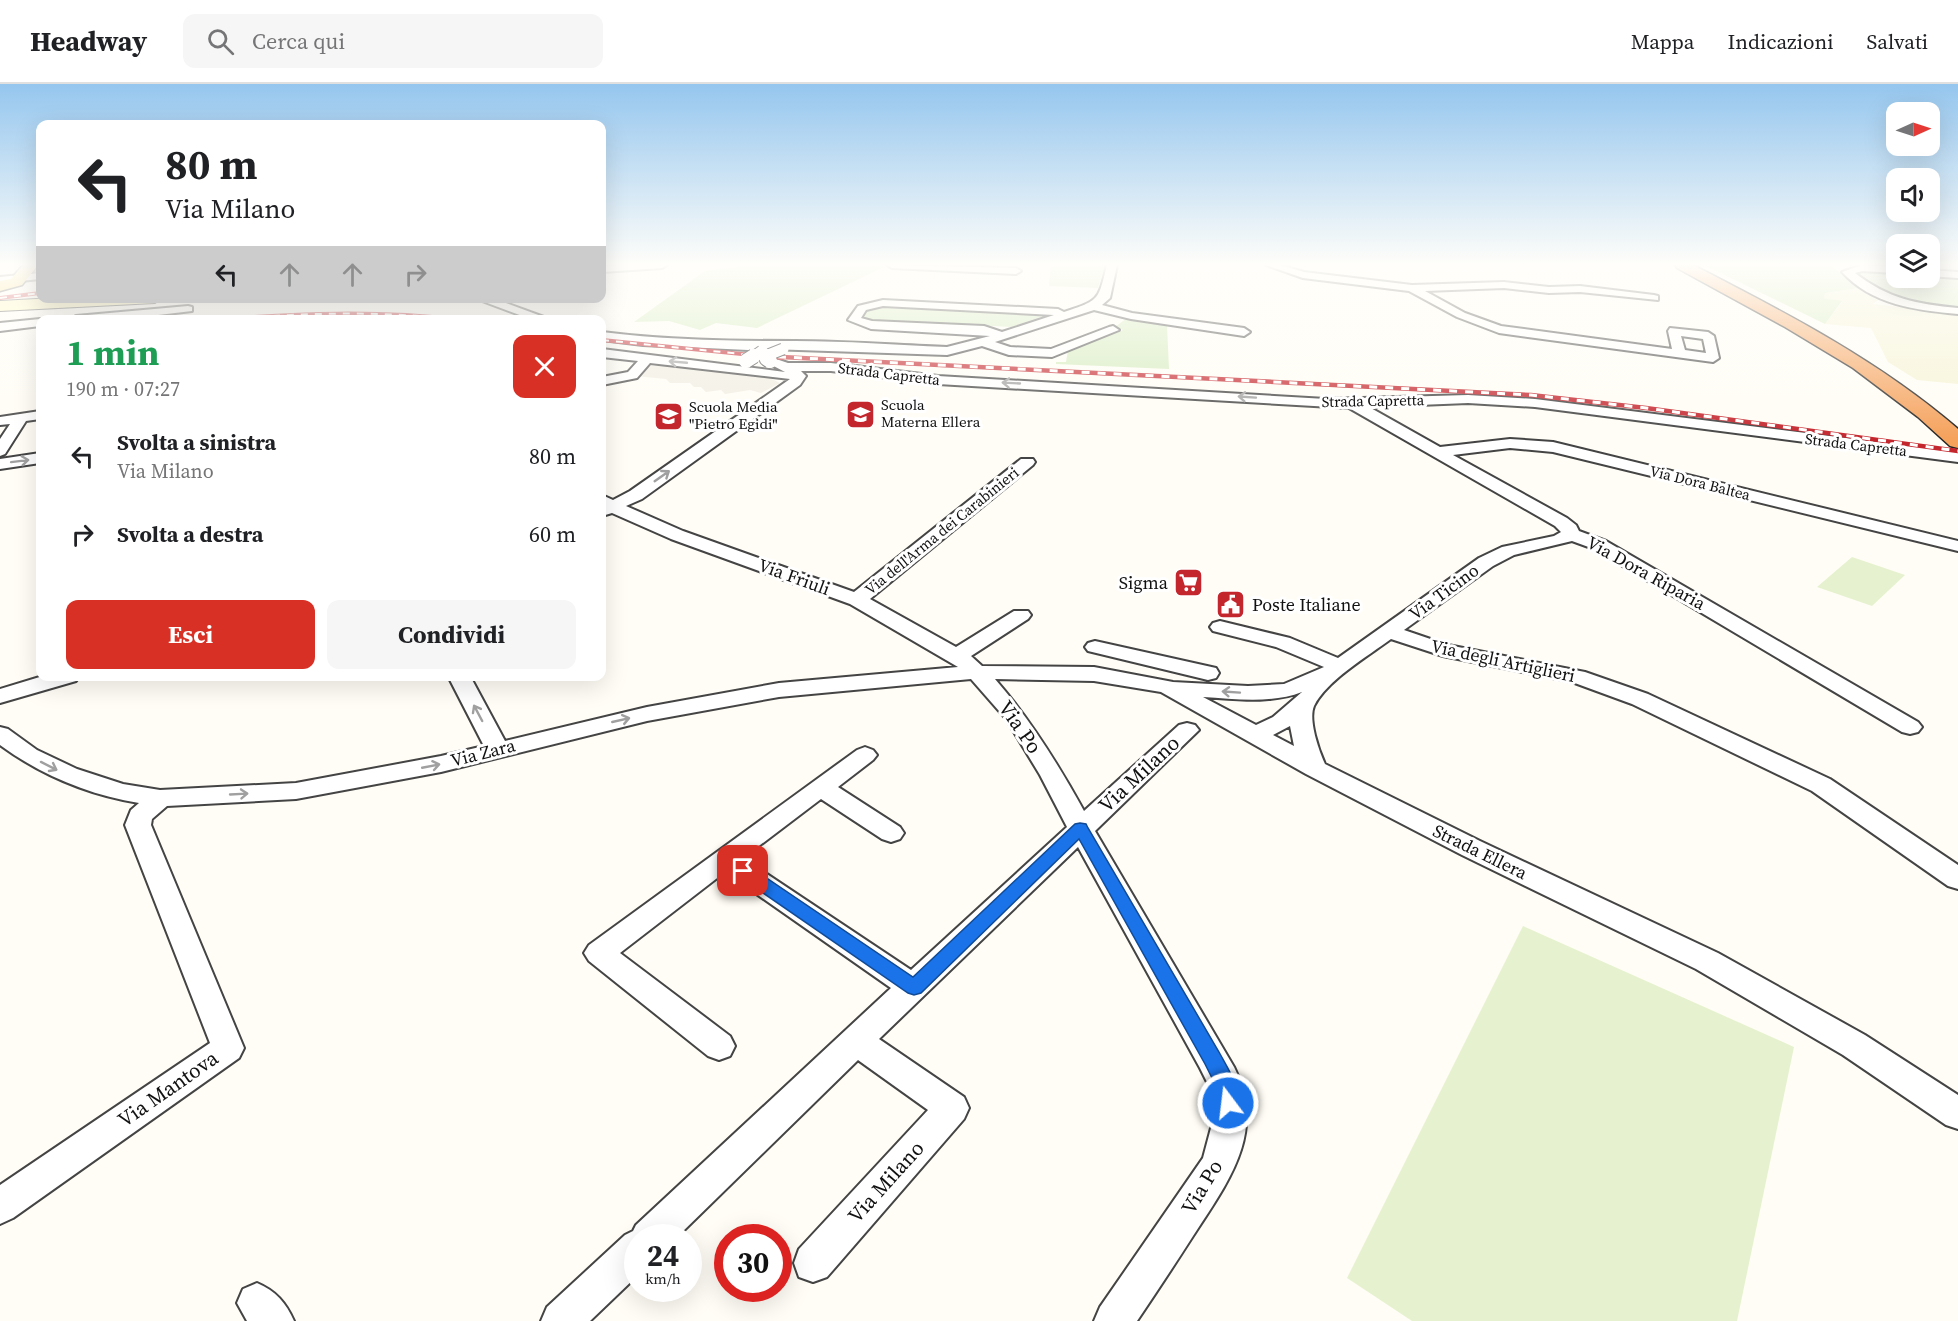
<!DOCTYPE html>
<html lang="it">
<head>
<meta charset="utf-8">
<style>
	:root { --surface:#fff; --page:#f6f6f6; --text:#202124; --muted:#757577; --line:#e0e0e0; --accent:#d93025 }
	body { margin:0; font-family:"Source Serif 4",serif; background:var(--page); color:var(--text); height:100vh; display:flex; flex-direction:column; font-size:22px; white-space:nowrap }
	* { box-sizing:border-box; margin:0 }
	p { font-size:20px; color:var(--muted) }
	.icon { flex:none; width:33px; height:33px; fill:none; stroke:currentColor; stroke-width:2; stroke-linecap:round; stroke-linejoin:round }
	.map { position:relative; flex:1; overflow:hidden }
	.side { position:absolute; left:36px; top:231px; width:570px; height:366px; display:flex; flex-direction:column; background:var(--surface); border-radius:12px; box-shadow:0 6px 24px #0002 }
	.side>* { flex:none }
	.banner { position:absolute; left:36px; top:36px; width:570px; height:183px; border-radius:12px; box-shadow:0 6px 24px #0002; background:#fff; color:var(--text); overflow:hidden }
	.needle { width:39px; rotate:87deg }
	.tools { position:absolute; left:1886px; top:18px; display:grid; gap:12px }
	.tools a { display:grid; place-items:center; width:54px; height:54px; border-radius:12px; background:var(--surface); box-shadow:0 6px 24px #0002; font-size:30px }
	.speed { position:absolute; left:624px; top:1140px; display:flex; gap:12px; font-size:30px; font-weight:700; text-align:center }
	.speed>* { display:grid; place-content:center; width:78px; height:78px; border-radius:50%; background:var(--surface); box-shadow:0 6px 24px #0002; line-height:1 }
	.speed small { font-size:15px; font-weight:400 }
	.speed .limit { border:9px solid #d22; background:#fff; color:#111 }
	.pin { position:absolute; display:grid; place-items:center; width:51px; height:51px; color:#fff; margin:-26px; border-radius:12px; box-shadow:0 3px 9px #0006 }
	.me { position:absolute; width:66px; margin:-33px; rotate:345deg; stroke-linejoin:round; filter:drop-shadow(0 0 4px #0008) }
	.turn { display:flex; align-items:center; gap:21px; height:126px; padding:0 30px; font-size:27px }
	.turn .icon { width:78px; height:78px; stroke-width:2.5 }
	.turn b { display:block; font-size:42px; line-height:51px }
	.lanes { display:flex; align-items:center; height:57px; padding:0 30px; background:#0003; justify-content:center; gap:30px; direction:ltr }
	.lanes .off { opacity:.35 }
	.round { display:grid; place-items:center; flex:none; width:63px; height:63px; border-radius:12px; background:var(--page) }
	.headline { display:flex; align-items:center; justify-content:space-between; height:102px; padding:0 30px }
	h1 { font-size:36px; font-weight:700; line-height:45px; color:#1e9e55 }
	.button { display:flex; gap:12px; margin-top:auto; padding:12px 30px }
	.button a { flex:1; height:69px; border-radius:12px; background:var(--accent); color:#fff; font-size:24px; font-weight:700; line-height:69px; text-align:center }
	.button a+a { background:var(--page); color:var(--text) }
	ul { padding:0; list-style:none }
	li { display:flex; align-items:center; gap:18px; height:78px; padding:0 30px }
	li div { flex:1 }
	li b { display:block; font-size:22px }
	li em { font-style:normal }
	header { display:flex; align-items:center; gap:36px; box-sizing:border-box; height:84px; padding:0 30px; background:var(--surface); border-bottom:2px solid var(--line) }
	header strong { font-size:28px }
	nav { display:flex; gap:33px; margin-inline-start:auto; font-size:21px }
	.search { width:420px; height:54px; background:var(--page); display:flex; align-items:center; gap:15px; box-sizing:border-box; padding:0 21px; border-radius:12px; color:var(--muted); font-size:22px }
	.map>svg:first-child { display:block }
	.farmland { fill:#f6f3d4 }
	.green { fill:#d5ebbd }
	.pitch { fill:#e6f2cf }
	.plaza { fill:#f1ede2 }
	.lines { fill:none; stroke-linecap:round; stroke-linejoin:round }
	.street-casing { stroke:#444; stroke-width:4 }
	.secondary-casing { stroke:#333; stroke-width:2 }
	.primary-casing { stroke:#222; stroke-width:3 }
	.highway-casing { stroke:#222; stroke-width:3 }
	.street { fill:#fff; fill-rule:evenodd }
	.secondary { fill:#fff6b0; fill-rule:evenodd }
	.primary { fill:#f9d66b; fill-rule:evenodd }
	.highway { fill:#f5a25d; fill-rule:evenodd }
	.rail-far1-casing { stroke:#c4262e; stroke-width:4 }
	.rail-casing { stroke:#c4262e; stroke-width:4.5 }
	.rail-far1 { stroke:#fff; stroke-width:2; stroke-dasharray:7; stroke-linecap:butt }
	.rail { stroke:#fff; stroke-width:3; stroke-dasharray:8; stroke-linecap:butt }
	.street-bridge-far1-casing { stroke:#444; stroke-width:13; stroke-linecap:butt }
	.street-bridge-casing { stroke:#444; stroke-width:16; stroke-linecap:butt }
	.street-bridge-far1 { stroke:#fff; stroke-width:11 }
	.street-bridge { stroke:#fff; stroke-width:14 }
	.oneway { stroke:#a0a0a0 }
	.route { fill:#1a73e8; stroke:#114b97; stroke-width:1.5 }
	.labels { text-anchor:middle; stroke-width:6; stroke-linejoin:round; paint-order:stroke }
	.far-street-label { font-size:15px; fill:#111; stroke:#fff }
	.far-poi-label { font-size:15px; fill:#111; stroke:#fff; text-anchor:start }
	.street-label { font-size:18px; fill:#111; stroke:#fff }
	.poi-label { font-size:18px; fill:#111; stroke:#fff; text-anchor:end }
	.near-street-label { font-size:21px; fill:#111; stroke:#fff }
</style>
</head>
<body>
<header>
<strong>Headway</strong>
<div class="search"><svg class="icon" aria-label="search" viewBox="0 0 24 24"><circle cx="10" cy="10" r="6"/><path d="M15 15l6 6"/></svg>Cerca qui</div>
<nav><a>Mappa</a><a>Indicazioni</a><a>Salvati</a></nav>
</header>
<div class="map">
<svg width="1958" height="1237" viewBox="0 0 1958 1237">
	<rect width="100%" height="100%" fill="#fffdf5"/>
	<path class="farmland" d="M1859 204 1878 216 1873 220 1958 229V300L1917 296 1888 278 1871 244 1825 240 1842 218 1824 214 1825 209Z"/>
	<path class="green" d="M753 181H871L884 183 757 244 716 239 700 246 669 237 634 238 705 187Z
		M1051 181H1105L1098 204 1049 202Z
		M1704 181H1830L1859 204 1825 209 1824 214 1842 217 1825 240Z
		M1896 186V194H1929V189L1958 191V227L1900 219 1848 187Z
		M887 221 886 224 1040 229 1043 232 1012 243 876 236 872 238 861 235 869 224Z
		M1127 234 1167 241 1169 285 1056 280V278H1066L1068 266 1123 246 1115 243Z"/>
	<path class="pitch" d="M1852 473 1905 491 1872 522 1817 503Z
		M1523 842 1794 963 1737 1237H1412L1347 1194Z"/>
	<path class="plaza" d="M650 282H680L770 294 780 299 761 309 750 306 725 310 721 306 706 308 701 303H694L690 299H670L666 295 635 292Z"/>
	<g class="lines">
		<defs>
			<path id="street" d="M622 181H667L662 184 602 188V182Z
				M887 181 1016 184 1021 187 1016 190 892 184Z
				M1107 181H1117L1110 214 1102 221 1132 229 1244 244 1250 248 1244 252 1131 235 1094 226 995 258 1010 263 1051 265 1109 243 1113 242 1119 246 1052 273 1009 271 982 262 947 271 769 265 768 270 764 271 748 266 643 261 602 256V248C666 256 730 257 795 257 846 257 896 261 947 263L990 252 871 245 848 236 858 222 883 216 1058 225 1064 228C1100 216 1098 217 1107 181ZM883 222 1054 231 1002 248 984 242 872 237 861 234 866 226Z
				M1266 181H1280L1304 188 1412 201 1504 198 1549 203 1580 202 1654 211 1658 212V216L1580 208 1549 209 1504 204 1425 207 1465 229 1501 242 1672 265 1668 247 1670 244 1708 248 1714 252 1719 274 1713 278 1499 249 1457 233 1409 207 1303 194ZM1681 252 1703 255 1706 269 1685 266Z
				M1862 181 1896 183V189L1862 187 1855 189C1889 215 1916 220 1958 224V230C1916 226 1872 221 1842 188Z
				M1929 186 1958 188V194L1929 192Z
				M40 189V195L0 199V193Z
				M474 214H492L552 236H533Z
				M188 222 192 223V227L116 236H70L76 232Z
				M40 235V242L0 247V239Z
				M602 265 785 288 764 277 770 273 788 279H831L938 292 1326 315 1468 311 1535 315 1958 368V378L1535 323 1468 319 1369 323 1440 363 1510 355 1553 358 1958 457V467L1553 368 1510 364 1453 371 1567 434 1576 441 1579 447 1606 457 1918 638 1922 643 1918 648 1910 650 1902 648 1594 465 1572 457 1514 471 1493 482 1404 546 1448 561 1585 588 1648 610 1830 695 1958 781V805L1948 802 1812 707 1632 620 1572 598 1443 572 1391 555C1368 572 1326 597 1314 622 1308 636 1319 667 1325 680L1480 757 1718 869 1865 951 1958 1011V1045L1946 1041 1843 971 1696 885 1462 771 1306 690 1161 608 1094 597 995 595C1030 635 1058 680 1084 727L1179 641 1187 639 1195 641 1199 646 1095 747 1234 983C1267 1048 1228 1098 1193 1152 1175 1180 1156 1209 1137 1237H1094L1100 1223 1203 1074 1211 1044 1213 1024 1210 1004 1200 984 1078 763 879 955 964 1013 969 1024 964 1035 827 1193 813 1198 799 1193 794 1179 799 1165 928 1026 858 976 676 1154H638V1191L590 1237H541L547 1223 625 1151 633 1147 636 1141 891 904 725 788 620 869 730 952 735 962 730 972 719 976 708 972 589 877 584 869 589 861 857 666 865 663 873 666 877 671 873 676 838 703 900 743 904 749 900 755 891 758 882 755 821 715 743 774 911 886 1067 743 1040 691 1006 635 971 595 779 613 647 637 441 688 296 715 167 722 152 735 151 741 244 964 239 974 13 1134 0 1140V1101L210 959 125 741 131 726 139 719C89 711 41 691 0 661V643L8 645 37 666 77 685 123 700 160 706 296 699 441 672 484 662 448 592H470L505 657 647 623 779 599 958 583 850 520 671 455 612 429 602 432V411L613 416 630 407 790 295 650 279 637 294 602 301V293L628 288 638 277 602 273ZM801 287H831L938 300 1349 324 1555 442 1561 448 1554 452 1502 463 1479 474 1338 574 1290 554 1220 537 1213 539 1210 543 1213 547 1276 563 1324 583 1284 600 1248 602 1173 598 1094 583 982 582 971 572 1028 535 1031 531 1028 527H1014L956 563 870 515 1033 381 1035 378 1033 375H1021L854 508 683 447 626 422 642 415 800 301 806 292ZM1302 608 1273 633 1256 641 1203 613C1235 615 1271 620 1302 608ZM1290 642 1294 662 1273 651Z
				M40 327V335L26 337 5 370 0 372V355L10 340 0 341V333Z
				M40 369V379L0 385V375Z
				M1095 557 1216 584 1219 589 1216 594 1208 596 1088 567 1085 563 1088 559Z
				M43 592H79L76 597 0 619V605Z
				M257 1199C276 1207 286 1219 294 1237H247L237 1219 243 1205Z"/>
			<path id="secondary" d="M54 214H162L155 219 0 227V217Z"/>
			<path id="primary" d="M23 181H38L22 201 0 207V197L11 195Z"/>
			<path id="highway" d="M1675 181H1693C1786 229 1878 276 1958 345V364L1950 362 1918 333 1853 284 1785 243 1677 184Z"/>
		</defs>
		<use href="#street" class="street-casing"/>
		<use href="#secondary" class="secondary-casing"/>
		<use href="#primary" class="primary-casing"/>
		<use href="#highway" class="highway-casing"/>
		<use href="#street" class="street"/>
		<use href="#secondary" class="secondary"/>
		<use href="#primary" class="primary"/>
		<use href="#highway" class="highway"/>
		<defs>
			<path id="rail-far1" d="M0 214 40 209
				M217 236C298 229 379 226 460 236
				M602 256 782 274"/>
			<path id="rail" d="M762 272 1531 311 1646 324 1958 367"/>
		</defs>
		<use href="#rail-far1" class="rail-far1-casing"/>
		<use href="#rail" class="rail-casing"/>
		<use href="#rail-far1" class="rail-far1"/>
		<use href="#rail" class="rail"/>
		<defs>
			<path id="street-bridge-far1" d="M752 274 762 267
				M767 274 768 271 783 265"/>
			<path id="street-bridge" d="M768 272 767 275 770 277
				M746 277 754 272"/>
		</defs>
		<use href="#street-bridge-far1" class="street-bridge-far1-casing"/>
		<use href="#street-bridge" class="street-bridge-casing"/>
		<use href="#street-bridge-far1" class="street-bridge-far1"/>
		<use href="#street-bridge" class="street-bridge"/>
	</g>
	<defs><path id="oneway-shaft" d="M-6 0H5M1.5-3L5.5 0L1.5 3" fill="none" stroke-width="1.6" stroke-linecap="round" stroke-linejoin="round" transform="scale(1.5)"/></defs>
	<g class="oneway">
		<use href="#oneway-shaft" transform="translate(678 278) rotate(-175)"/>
		<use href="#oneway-shaft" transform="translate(1011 299) rotate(-177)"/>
		<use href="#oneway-shaft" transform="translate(1247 313) rotate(-176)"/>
		<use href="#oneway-shaft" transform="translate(20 377) rotate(-7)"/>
		<use href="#oneway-shaft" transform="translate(662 392) rotate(-35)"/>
		<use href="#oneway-shaft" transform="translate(1231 608) rotate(-176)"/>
		<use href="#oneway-shaft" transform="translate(478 629) rotate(-118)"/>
		<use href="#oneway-shaft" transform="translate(621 636) rotate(-13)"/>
		<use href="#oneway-shaft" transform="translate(49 682) rotate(27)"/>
		<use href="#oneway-shaft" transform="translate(431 682) rotate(-11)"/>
		<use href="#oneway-shaft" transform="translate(239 710) rotate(-3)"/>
	</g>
	<linearGradient id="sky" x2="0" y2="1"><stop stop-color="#95c6ee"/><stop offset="0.51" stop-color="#fffefa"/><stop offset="1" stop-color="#fffefa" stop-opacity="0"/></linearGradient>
	<rect width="1958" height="354" fill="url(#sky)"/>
	<path class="route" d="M1080 739 1086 740 1088 744 1219 968C1228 985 1244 1007 1235 1026L1228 1028 1221 1026 1217 1004 1205 980 1079 755 921 909 914 911 908 909 737 791 735 787 737 782H749L913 893 1075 740Z"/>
	<defs>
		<symbol id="school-square" viewBox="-11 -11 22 22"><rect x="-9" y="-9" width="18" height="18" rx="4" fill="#c4262e" stroke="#fff"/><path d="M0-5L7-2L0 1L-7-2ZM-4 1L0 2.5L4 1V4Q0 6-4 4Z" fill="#fff"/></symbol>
		<symbol id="supermarket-square" viewBox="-11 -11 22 22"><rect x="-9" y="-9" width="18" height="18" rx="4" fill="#c4262e" stroke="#fff"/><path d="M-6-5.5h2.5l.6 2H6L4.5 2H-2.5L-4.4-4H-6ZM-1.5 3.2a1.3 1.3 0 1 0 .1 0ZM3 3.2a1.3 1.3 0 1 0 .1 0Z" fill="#fff"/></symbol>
		<symbol id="civic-square" viewBox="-11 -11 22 22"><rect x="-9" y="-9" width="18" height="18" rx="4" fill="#c4262e" stroke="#fff"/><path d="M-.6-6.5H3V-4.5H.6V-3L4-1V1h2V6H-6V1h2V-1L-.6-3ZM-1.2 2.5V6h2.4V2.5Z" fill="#fff"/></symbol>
	</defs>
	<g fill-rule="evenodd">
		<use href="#school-square" x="844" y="314" width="33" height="33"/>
		<use href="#school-square" x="652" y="316" width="33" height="33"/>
		<use href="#supermarket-square" x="1172" y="482" width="33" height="33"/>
		<use href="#civic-square" x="1214" y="504" width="33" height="33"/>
	</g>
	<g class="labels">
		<g class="far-street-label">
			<text transform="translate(889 290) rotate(7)" y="5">Strada Capretta</text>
			<text transform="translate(1373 317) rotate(-1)" y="5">Strada Capretta</text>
			<text transform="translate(1856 361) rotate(7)" y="5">Strada Capretta</text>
			<text transform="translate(1700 399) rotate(14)" y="5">Via Dora Baltea</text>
			<text transform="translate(942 447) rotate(-39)" y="5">Via dell'Arma dei Carabinieri</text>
		</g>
		<g class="far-poi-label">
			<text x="881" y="326">Scuola<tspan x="881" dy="17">Materna Ellera</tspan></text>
			<text x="689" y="328">Scuola Media<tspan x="689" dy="17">"Pietro Egidi"</tspan></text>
		</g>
		<g class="street-label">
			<text transform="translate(1646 489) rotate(29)" y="6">Via Dora Riparia</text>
			<text transform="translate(794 493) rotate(20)" y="6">Via Friuli</text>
			<text transform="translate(1444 508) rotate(-36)" y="6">Via Ticino</text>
			<text transform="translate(1503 577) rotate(12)" y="6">Via degli Artiglieri</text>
			<text transform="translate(483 669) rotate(-14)" y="6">Via Zara</text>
			<text transform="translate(1480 768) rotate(26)" y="6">Strada Ellera</text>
		</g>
		<g class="poi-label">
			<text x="1168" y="505">Sigma</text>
			<text x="1252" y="527" text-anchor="start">Poste Italiane</text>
		</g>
		<g class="near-street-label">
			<text transform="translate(1020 643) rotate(55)" y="7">Via Po</text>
			<text transform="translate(1139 690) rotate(-43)" y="7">Via Milano</text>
			<text transform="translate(168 1005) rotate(-35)" y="7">Via Mantova</text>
			<text transform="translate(886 1098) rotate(-48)" y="7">Via Milano</text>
			<text transform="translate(1202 1103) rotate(-59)" y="7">Via Po</text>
		</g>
	</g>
</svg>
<div class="tools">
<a><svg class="needle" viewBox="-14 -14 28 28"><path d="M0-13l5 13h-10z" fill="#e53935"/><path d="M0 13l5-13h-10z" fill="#757577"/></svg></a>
<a><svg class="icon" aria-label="sound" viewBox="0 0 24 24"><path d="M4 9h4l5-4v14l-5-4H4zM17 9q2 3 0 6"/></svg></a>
<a><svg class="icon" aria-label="layers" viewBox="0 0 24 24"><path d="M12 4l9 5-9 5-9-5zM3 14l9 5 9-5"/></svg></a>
</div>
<div class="speed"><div>24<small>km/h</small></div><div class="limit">30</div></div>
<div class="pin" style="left:743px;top:787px;background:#d93025"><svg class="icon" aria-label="arrive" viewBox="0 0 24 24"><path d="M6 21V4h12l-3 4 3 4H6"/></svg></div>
<svg class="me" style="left:1228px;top:1019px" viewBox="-20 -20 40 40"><circle r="17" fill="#1a73e8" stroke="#fff" stroke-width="3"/><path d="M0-11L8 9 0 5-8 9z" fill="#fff"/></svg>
<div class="banner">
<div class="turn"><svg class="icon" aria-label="left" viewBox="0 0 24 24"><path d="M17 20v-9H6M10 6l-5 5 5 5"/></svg><div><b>80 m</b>Via Milano</div></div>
<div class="lanes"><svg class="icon" aria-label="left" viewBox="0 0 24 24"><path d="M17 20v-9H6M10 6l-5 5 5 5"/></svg><svg class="icon off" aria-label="ahead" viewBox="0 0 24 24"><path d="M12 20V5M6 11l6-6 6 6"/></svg><svg class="icon off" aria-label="ahead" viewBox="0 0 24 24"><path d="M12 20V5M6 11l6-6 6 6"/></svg><svg class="icon off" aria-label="right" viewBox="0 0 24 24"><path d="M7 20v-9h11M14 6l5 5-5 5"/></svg></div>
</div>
<section class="side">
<div class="headline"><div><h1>1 min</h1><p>190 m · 07:27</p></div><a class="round" style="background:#d93025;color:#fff"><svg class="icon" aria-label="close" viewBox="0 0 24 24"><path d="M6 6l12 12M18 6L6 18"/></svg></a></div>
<ul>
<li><svg class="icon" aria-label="left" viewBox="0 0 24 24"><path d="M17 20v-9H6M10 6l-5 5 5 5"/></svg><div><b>Svolta a sinistra</b><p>Via Milano</p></div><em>80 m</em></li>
<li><svg class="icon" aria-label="right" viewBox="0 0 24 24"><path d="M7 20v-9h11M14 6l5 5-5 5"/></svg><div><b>Svolta a destra</b></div><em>60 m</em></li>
</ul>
<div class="button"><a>Esci</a><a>Condividi</a></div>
</section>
</div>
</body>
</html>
